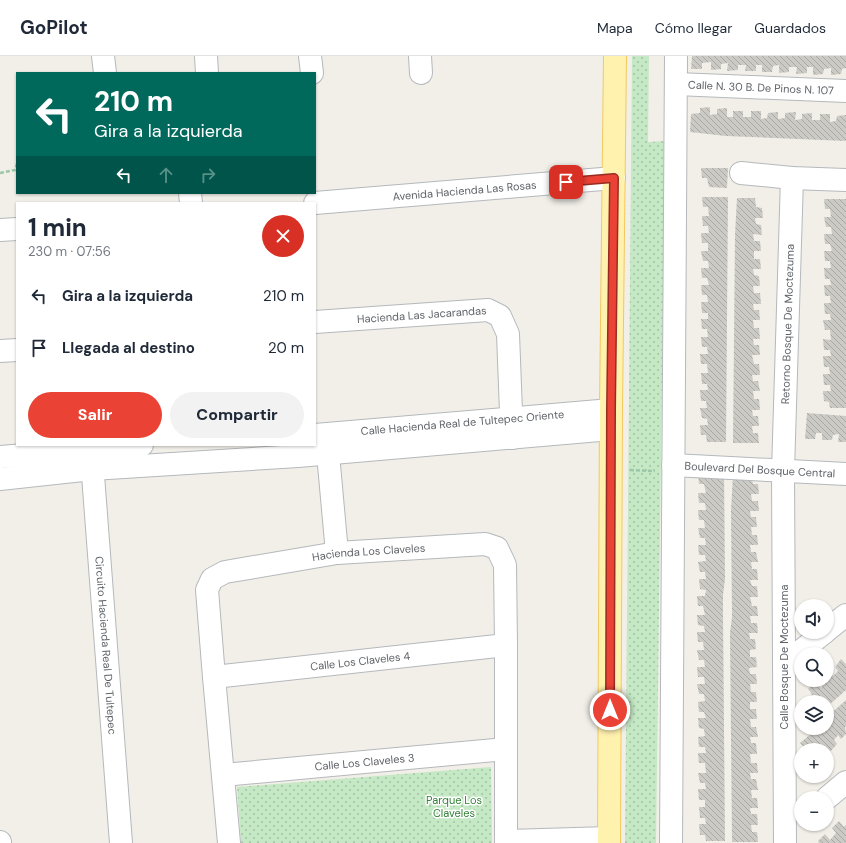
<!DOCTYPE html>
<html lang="es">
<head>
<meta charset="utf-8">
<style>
	:root { --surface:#fff; --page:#f2f2f3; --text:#1f2937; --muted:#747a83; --line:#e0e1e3; --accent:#ea4335 }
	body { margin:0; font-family:"DM Sans",sans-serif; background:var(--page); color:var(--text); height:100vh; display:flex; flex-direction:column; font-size:15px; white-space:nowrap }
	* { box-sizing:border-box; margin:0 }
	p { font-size:13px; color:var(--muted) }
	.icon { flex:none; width:22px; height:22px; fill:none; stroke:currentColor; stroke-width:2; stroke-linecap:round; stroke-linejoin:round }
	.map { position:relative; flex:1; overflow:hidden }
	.panel { position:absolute; left:16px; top:146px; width:300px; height:244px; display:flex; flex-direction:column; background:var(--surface); border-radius:0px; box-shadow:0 1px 3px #0004 }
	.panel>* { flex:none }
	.guide { position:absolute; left:16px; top:16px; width:300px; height:122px; border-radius:0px; box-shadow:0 1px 3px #0004; background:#00695c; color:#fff; overflow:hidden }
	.controls { position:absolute; left:794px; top:543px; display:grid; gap:8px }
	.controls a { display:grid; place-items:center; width:40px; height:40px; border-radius:50%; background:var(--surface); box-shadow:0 1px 3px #0004; font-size:20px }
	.pin { position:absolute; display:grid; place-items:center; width:34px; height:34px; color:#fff; margin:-17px; border-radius:8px; box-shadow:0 2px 6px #0006 }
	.me { position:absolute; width:44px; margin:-22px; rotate:0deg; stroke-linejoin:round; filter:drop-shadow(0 0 3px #0008) }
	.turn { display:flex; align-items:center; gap:14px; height:84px; padding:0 12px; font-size:18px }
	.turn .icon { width:52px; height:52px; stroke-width:2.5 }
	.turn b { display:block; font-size:28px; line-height:34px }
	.lanes { display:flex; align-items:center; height:38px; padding:0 12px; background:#0003; justify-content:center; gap:20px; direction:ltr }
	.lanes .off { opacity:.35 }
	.round { display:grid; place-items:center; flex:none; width:42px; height:42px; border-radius:21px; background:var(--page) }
	.headline { display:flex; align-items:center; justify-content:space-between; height:68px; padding:0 12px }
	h1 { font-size:24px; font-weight:800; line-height:30px }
	.action { display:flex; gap:8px; margin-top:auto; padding:8px 12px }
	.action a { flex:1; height:46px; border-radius:24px; background:var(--accent); color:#fff; font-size:16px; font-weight:800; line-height:46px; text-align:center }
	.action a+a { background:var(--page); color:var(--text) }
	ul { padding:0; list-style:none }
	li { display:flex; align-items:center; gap:12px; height:52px; padding:0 12px }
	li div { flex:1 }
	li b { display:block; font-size:15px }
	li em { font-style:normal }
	header { display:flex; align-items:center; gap:24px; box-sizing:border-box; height:56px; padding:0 20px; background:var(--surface); border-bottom:1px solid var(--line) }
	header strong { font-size:19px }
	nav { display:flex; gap:22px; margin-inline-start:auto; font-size:14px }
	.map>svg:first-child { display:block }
	.grass { fill:url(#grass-dots) }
	.building { fill:url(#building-back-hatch) }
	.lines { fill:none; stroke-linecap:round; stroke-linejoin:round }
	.minor-casing { stroke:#b5b8bc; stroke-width:24 }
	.major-casing { stroke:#f2c960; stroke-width:24 }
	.path { stroke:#9cc7a9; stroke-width:2.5; stroke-dasharray:4 2; stroke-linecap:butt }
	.minor { stroke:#fff; stroke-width:22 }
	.major { stroke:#fff2af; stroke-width:22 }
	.route-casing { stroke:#982c22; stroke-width:10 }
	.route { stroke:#ea4335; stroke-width:7 }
	.labels { text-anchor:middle; stroke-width:3; stroke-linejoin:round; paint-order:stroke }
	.street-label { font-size:11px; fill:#5f6368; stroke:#fff }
	.park-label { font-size:11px; fill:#348238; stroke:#fff }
</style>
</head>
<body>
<header>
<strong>GoPilot</strong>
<nav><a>Mapa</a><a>Cómo llegar</a><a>Guardados</a></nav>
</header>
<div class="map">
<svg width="846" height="787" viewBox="0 0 846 787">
	<defs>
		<pattern id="grass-dots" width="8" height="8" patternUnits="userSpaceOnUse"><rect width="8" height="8" fill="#c5e8c5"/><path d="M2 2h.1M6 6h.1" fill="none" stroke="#a3c0a4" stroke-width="1.8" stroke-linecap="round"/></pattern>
		<pattern id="building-back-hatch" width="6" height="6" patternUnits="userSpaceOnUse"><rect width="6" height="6" fill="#cccac5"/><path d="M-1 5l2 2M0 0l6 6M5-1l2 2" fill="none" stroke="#a9a8a4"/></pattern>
	</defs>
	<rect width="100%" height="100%" fill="#f1efe8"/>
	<path class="grass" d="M632 0H649L648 86 665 85 656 787H625Z
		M491 711 492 787H241L237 731Z"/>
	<path class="building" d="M692 0H846V12L842 13 841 18 831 19V12L824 13 823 18 813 19V11H807V17L796 18 797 11H789V16L779 17V9L773 10 772 16H762V9H756V15H745L746 9H738V14L727 15 728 7 721 8V13L711 14V6L702 7V13H691Z
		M710 51V59L717 58V53L727 52V61H733V55H743V61H751V55H761V63L767 62 768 57 778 56V63L785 62V57L796 56 795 64 802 63V58L812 57V64H820V58H830V66L836 65 837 60 846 59V85L726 80 690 76 691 58 700 57V52Z
		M701 112H728L727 132 709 131 707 122H702Z
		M702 141H728L726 386H707L706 379H701L700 369H708L707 363 702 362 700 352H707L706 345H701L700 334H708L707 328H702L701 317H708L707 308H701L700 298H708L707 291H702L701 281H708L707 273H702L701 263H708V257H702L701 246H708L707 239H702L701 229H709L707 222H702L701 212H709L708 205H703L701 195H708V187H702L701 177H709L708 170H703L702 160H709L708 151H703Z
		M737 142H755L756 151 762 152 763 162H755L756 168 761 169 762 179 753 178 754 185H760L761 195H754V203H760L761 213H753L754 219 759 220 760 230H753L754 237H760L761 248H753L754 254H759L760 264H753L754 272H759L760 283H753L754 289H759L760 299H752L754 308H759L760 319H752L753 325H758L760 335H753L754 343H759L760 354H752L753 360H758L759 370H752L753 377H758L759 387H733L735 179Z
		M824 143H846V352H830L829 346 824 345 823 335H831L830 329H824L823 318H830L829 311H824L823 300H831L830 294H824L823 283 831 284 830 274H825L823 264H831L830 258H825L824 247H831L830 240H825L824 229H831L830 223H825L824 212H831L830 205H825L824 195H832L830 188H825L824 178H832L831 171H826L824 161H831L830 153H825Z
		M807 357 846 360V386H838L839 378 833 379 832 384H822V377H816L815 383H805Z
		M724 417 725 523 723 539V559L725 785H706L705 779H700L699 768H706L705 762H700L699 751H705V744H699L698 733H706L705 727H700L698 717H706L705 707H699L698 697H706L705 691H699L698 681 705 680 704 673 699 672 698 662H706L704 656H699L698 646 705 645 704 638H699L697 628H705L704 621H698L697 611H705L704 604H699L697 594H704L703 586H698L697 576H705L704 570 698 569 697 559H705L703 550H698L697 540H705L706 534 700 533 699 523H706L705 516H700L698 506 706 505 705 499H699L698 489H706L705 482H700L698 472H705L704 464H699L698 454H706L705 447H699L698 437H706L704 428H699L698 418Z
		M751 418 753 428H758L759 438H751L752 445H758L759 455H750L751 461H756L757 471H751L752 479H757L758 489H750L751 496H756L758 506H751L752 513H757L758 524H750L752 530H757L758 541H750L752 550H757L758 560H750L751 567H757L758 577H749L750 583H755L756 593 750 594V601H756L757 611 749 612 750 618H756L757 628H750L751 636H756L757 646H750V653H756L757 663H750L751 671H756L758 681H750L751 687H756L757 698H750L751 707H757L758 717H750L751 723H756L758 734H751L752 742H757L758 752H750L751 758H757L758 769H751L752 776H757L758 786H732L730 577 732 561 731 455 733 419Z
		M841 603 846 608V634L827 651V646H811L808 642 812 638 808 633 815 626 821 632 825 627 823 624H827V617L828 615 833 620 838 615 835 611Z
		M846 644V670L845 671 846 678 841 683 838 679 834 684 837 688 830 696 825 690 822 694H806L800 687 818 672H827V661Z
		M839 765 844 771 846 769V787H819L818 785 825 778 830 784 836 777 832 772Z"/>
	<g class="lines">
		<defs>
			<g id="minor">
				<path d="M103 0 105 17"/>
				<path d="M206 0 207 17"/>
				<path d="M310 0 312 17"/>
				<path d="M420 0 421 17"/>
				<path id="s1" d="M676 28 846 35"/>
				<path d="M741 117 792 122 846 124"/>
				<path d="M190 137 191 147"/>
				<path id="s2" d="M315 147 614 122"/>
				<path d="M0 174 17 173"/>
				<path id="s3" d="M315 266 488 254 500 260 508 278 512 382"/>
				<path d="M0 295 17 294"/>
				<path id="s4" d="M315 379 611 354"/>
				<path id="s5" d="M91 393 121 787"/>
				<path d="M328 398 337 497"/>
				<path d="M0 401 142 389"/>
				<path id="s6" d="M673 409 846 418"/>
				<path d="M0 423 92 413 298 400 611 373"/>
				<path d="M827 574 846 559"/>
				<path d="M784 608 825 576"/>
				<path id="s7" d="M214 621 506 589"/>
				<path id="s8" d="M223 719 506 693"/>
				<path d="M827 742 846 726"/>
				<path d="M506 785 609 782"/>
				<path d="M0 786V787"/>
				<path id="s9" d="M229 787 214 621 207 534 212 523 225 516 337 497 485 488 497 492 505 509 506 589V787"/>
				<path d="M671 787 676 0"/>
				<path id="s10" d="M785 787 783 415 792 122"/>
			</g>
			<path id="major" d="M609 787 611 354 615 0"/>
		</defs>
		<use href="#minor" class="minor-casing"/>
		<use href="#major" class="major-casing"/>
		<path class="path" d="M0 117 15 114 17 108
			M630 414 655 415"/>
		<use href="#minor" class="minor"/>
		<use href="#major" class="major"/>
	</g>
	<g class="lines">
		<defs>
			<path id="route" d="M566 126 614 122 611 354 610 654"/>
		</defs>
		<use href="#route" class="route-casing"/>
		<use href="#route" class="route"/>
	</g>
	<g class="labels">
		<g class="street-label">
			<text dy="4" stroke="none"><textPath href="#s1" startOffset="85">Calle N. 30 B. De Pinos N. 107</textPath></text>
			<text dy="4" stroke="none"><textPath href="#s2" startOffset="150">Avenida Hacienda Las Rosas</textPath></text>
			<text dy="4" stroke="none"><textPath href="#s3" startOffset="107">Hacienda Las Jacarandas</textPath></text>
			<text dy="4" stroke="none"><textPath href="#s10" startOffset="519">Retorno Bosque De Moctezuma</textPath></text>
			<text dy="4" stroke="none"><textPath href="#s4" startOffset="148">Calle Hacienda Real de Tultepec Oriente</textPath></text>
			<text dy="4" stroke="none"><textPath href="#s6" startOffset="87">Boulevard Del Bosque Central</textPath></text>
			<text dy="4" stroke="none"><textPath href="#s9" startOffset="426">Hacienda Los Claveles</textPath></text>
			<text dy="4" stroke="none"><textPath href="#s5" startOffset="197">Circuito Hacienda Real De Tultepec</textPath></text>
			<text transform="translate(784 601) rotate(-90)" y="4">Calle Bosque De Moctezuma</text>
			<text dy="4" stroke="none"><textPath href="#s7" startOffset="147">Calle Los Claveles 4</textPath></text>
			<text dy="4" stroke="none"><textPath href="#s8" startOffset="142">Calle Los Claveles 3</textPath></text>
		</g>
		<g class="park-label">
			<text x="454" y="748">Parque Los<tspan x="454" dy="13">Claveles</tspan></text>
		</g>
	</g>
</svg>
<div class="controls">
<a><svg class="icon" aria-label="sound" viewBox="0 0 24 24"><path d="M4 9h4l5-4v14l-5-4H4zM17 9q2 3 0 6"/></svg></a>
<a><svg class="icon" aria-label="search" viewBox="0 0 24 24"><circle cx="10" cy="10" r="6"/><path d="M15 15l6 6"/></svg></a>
<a><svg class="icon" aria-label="layers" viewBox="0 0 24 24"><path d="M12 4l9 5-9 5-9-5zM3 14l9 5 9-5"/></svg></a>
<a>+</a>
<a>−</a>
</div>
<div class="pin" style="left:566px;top:126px;background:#d93025"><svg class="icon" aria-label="arrive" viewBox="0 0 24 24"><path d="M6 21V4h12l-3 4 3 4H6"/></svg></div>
<svg class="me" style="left:610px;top:654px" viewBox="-20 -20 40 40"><circle r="17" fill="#ea4335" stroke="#fff" stroke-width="3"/><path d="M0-11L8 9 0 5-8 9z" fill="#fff"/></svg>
<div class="guide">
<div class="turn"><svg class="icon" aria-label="left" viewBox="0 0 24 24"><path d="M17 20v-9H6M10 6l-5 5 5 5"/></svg><div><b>210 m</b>Gira a la izquierda</div></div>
<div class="lanes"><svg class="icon" aria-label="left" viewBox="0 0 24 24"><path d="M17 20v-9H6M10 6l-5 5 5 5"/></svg><svg class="icon off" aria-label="ahead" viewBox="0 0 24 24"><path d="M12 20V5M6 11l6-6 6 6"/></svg><svg class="icon off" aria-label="right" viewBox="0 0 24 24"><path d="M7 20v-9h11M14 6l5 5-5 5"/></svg></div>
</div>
<section class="panel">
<div class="headline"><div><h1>1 min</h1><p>230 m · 07:56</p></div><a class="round" style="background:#d93025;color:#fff"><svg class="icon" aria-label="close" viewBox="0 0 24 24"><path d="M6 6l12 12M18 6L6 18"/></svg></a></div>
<ul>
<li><svg class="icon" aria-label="left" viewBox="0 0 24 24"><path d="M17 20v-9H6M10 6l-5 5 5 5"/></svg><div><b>Gira a la izquierda</b></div><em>210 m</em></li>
<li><svg class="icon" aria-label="arrive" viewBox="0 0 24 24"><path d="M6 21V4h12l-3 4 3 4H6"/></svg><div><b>Llegada al destino</b></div><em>20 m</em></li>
</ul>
<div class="action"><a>Salir</a><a>Compartir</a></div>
</section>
</div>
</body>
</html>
